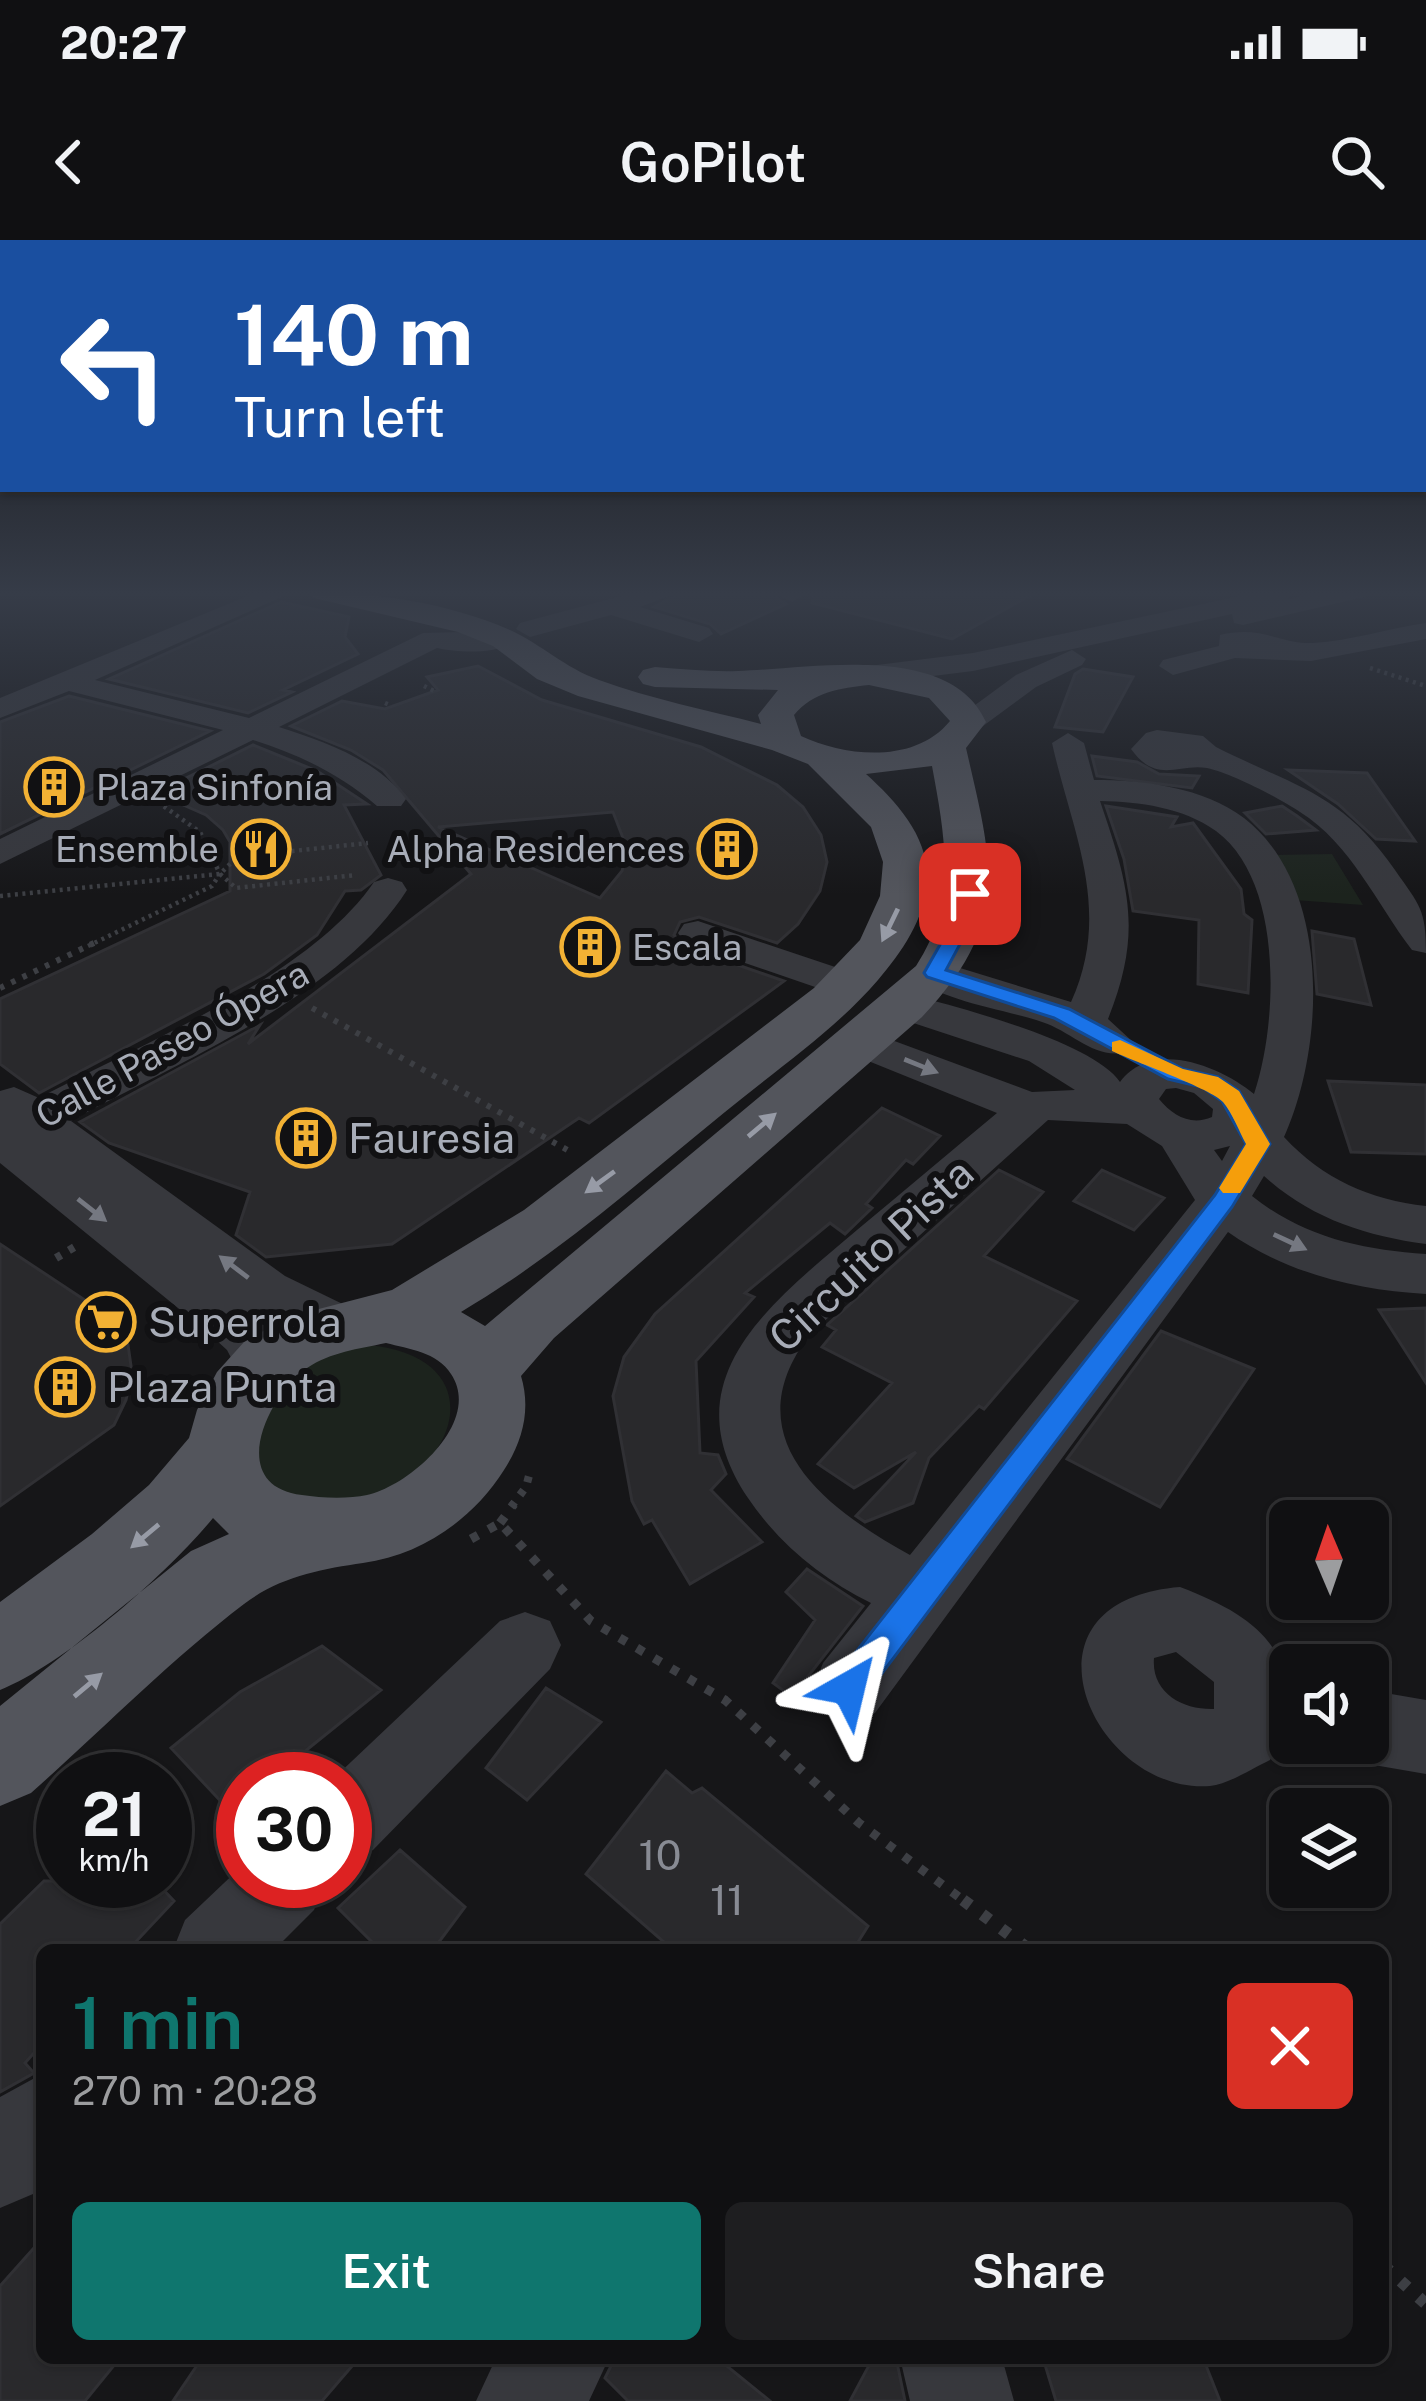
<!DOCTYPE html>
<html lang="en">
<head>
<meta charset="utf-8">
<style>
	:root { --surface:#101012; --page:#1e1e20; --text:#f1f3f6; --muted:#9c9d9f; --line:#303032; --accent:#0f766e }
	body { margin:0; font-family:"Public Sans",sans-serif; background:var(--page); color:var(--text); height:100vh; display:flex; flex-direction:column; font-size:45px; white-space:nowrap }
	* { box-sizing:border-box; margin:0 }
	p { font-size:39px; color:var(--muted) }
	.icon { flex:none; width:66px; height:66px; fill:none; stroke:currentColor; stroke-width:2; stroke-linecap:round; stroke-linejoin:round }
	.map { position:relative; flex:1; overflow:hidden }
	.details { position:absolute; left:36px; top:1704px; width:1353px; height:420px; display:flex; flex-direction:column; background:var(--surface); border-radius:18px; box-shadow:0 3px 9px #0004,0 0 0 3px var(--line) }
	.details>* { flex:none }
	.guide { position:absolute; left:0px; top:0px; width:1428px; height:252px; box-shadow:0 3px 9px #0004,0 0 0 3px var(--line); background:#1a4fa0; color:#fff; overflow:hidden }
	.needle { width:78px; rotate:358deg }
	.tools { position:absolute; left:1269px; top:1260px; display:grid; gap:24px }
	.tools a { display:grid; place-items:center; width:120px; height:120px; border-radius:18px; background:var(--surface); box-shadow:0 3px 9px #0004,0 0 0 3px var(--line); font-size:60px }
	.speed { position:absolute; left:36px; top:1512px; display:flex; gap:24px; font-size:60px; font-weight:700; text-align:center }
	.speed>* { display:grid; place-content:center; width:156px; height:156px; border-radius:50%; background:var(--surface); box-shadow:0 3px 9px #0004,0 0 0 3px var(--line); line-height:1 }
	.speed small { font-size:30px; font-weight:400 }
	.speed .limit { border:18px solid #d22; background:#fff; color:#111 }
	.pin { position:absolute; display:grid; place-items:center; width:102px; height:102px; color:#fff; margin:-51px; border-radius:24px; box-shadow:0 6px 18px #0006 }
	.me { position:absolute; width:132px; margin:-66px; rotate:37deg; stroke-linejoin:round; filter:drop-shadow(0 0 9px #0008) }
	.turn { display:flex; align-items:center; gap:42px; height:252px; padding:0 36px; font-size:54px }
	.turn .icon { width:156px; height:156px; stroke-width:2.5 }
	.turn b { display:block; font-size:84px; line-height:102px }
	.round { display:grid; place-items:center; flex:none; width:126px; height:126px; border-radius:18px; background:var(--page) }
	.summary { display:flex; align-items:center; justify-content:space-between; height:204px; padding:0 36px }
	h1 { font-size:72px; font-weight:600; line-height:90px; color:var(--accent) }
	.action { display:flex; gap:24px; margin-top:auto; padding:24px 36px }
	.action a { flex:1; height:138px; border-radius:18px; background:var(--accent); color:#fff; font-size:48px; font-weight:600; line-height:138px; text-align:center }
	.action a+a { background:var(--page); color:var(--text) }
	.status { display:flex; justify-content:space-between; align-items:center; height:84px; padding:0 60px; background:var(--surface); direction:ltr }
	.status svg { height:33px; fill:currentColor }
	header { display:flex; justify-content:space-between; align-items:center; height:156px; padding:0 36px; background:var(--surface); font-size:54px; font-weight:600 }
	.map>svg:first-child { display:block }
	.green { fill:#1c231d }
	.building { fill:#29292c; stroke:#303034; stroke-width:3; fill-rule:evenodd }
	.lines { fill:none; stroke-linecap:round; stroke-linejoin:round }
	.path-far4 { stroke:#3d3f44; stroke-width:4.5; stroke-dasharray:3 4.5; stroke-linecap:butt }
	.path-far3 { stroke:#3d3f44; stroke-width:6; stroke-dasharray:4.5 8; stroke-linecap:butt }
	.path-far2 { stroke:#3d3f44; stroke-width:8; stroke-dasharray:6 9; stroke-linecap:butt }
	.path-far1 { stroke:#3d3f44; stroke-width:9; stroke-dasharray:8 12; stroke-linecap:butt }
	.path { stroke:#3d3f44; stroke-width:12; stroke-dasharray:9 15; stroke-linecap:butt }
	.minor { fill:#37383d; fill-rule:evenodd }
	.major { fill:#53555c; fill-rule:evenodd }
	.oneway { fill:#979ba6 }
	.oneway2 { fill:#757881 }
	.route { fill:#1a73e8; stroke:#114b97; stroke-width:3 }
	.slow { fill:#f59e0b }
	.labels { text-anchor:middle; stroke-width:12; stroke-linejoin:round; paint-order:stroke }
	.far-poi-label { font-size:36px; fill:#a8adb8; stroke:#111113; text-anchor:start }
	.far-street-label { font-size:36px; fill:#a8adb8; stroke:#111113 }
	.poi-label { font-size:42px; fill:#a8adb8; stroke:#111113; text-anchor:start }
	.street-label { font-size:42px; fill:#a8adb8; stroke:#111113 }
	.near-number-label { font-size:42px; fill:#888b94 }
</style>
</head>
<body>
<div class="status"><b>20:27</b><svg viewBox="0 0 49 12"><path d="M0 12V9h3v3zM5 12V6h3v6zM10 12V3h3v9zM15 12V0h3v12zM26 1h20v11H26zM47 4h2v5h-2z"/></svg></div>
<header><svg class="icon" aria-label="back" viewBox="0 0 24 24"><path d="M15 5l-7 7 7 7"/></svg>GoPilot<svg class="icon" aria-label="search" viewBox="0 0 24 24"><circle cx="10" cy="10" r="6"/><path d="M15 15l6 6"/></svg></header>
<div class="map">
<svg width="1426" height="2161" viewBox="0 0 1426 2161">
	<rect width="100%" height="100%" fill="#161618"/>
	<path class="green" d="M1332 614 1363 665 1294 660 1271 615Z
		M368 1105C502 1118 455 1245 351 1262 334 1265 314 1258 297 1255 224 1243 259 1147 306 1123 324 1114 349 1110 368 1105Z"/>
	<path class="building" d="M683 352H768L786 364 721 394 710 384 654 367Z
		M814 352H1036L952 399 812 363Z
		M281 362 349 377 345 397 358 414 283 450 292 452 248 473 109 439Z
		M478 426 542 460 701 507 777 545 803 567 821 595 827 622 820 651 798 684 777 703 699 677 680 682 674 695 683 706 784 741 589 883 579 878 392 1004 266 1017 236 995 250 952 109 903 80 882 260 785 248 804 471 634 383 530 351 510 291 486 342 461 385 469 438 450 427 437ZM613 572 628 611 622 631 600 658 438 587Z
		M1083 429 1133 437 1103 492 1055 487 1075 434Z
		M69 456 210 491 0 594V482Z
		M253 505 317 531 367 564 344 565 381 635 361 650 345 651 317 695 264 734 39 853 0 824V759L230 651V602L223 590 206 575 156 553Z
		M1092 516 1137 522 1159 534 1199 536 1192 548 1097 536Z
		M1288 530 1367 533 1415 601 1376 599 1338 564Z
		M1106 566 1177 577 1171 587 1193 583 1241 649 1244 674 1252 680 1248 753 1198 744 1199 680 1133 671 1124 619Z
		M1282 566 1297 576 1316 590 1266 594 1245 573Z
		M1312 691 1354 699 1371 765 1317 754Z
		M1328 841 1426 845V914L1351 912Z
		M882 868 940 896 913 924 906 920 866 964 872 968 845 994 830 983 745 1053 754 1057 696 1121 700 1213 718 1215 726 1234 711 1250 762 1302 690 1344 652 1280 644 1284 632 1261 613 1156 624 1117 655 1074Z
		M999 930 1043 952 984 1016 1077 1061 984 1169 979 1166 929 1218 913 1263 865 1282 856 1276 916 1212 854 1248 818 1224 892 1143 822 1107 836 1090 827 1085Z
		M1102 930 1164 958 1134 990 1074 961Z
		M0 1004 115 1080 128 1105 132 1133 126 1160 114 1185 0 1266Z
		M1426 1068V1143L1379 1070Z
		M1161 1091 1254 1129 1160 1267 1067 1219Z
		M807 1329 863 1366 792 1457 773 1443 815 1380 786 1352Z
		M322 1406 381 1450 304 1512 314 1520 294 1539H243V1585L171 1508 240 1452Z
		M546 1448 601 1482 527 1560 486 1528Z
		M666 1531 692 1553 702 1548 868 1686 853 1710H673L586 1634Z
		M400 1610 465 1667 433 1710H380L338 1668Z
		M44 1641H155L174 1661 128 1710H42V1804L25 1823 34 1833 0 1852V1684Z
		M42 1999V2118H120L85 2161H0V2046Z
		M202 2118H359L322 2161H173Z
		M615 2118H717L770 2161H628L605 2138Z
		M873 2118H896L905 2161H850Z
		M1043 2118H1203L1220 2161H1056Z"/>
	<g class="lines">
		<path class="path-far4" d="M1370 428 1426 446
			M424 446 436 452
			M385 463 392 466
			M220 634 236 648 356 635
			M0 656 220 634 237 617 368 603
			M88 706 212 646 220 634 200 592 162 565"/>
		<path class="path-far3" d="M0 748 94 703
			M312 768 571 912"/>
		<path class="path-far2" d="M56 1018 78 1005
			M511 1267 526 1247 531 1228"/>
		<path class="path-far1" d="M500 1283 514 1264
			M471 1299 500 1283 591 1381 725 1460 859 1583 967 1663"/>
		<path class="path" d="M963 1660 1030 1710
			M1383 2025 1426 2064"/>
		<path class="minor" d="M257 352H293L95 440 249 478 423 393 504 391 518 399C499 415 460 413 437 408L279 487C323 501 378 520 406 559L401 566H377C340 534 300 515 253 500L0 624V599L223 490 69 451 0 478V458Z
			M636 352H679L640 367 709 388 713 394 699 402 611 375 530 397 516 389 520 383Z
			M772 352H804L805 354 792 362Z
			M1259 352H1288L1289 359 1319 352H1368L1364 357 1243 385 1234 383 1232 374 973 431 869 444 854 435 869 426 973 413Z
			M1426 383V399L1311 421 1235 418 1173 435 1159 426 1163 420 1219 406 1220 395C1263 385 1279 404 1313 403 1351 401 1389 388 1426 383Z
			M1072 410 1086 419 1082 425 1036 447 979 489 968 491 952 482 1016 435Z
			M1157 490 1203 496 1216 507C1295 547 1341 552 1395 630 1420 666 1426 669 1426 713L1412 710C1376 663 1351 604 1300 572 1279 558 1231 533 1207 528 1178 523 1157 545 1131 509L1146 493Z
			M1068 493 1084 503 1094 540C1143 540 1203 547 1244 578 1332 646 1325 807 1284 897 1323 939 1370 960 1426 966V1004C1365 996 1310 978 1264 936L1252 956C1303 997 1362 1010 1426 1014V1054C1356 1050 1286 1033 1228 992L875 1473 849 1483 823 1473 813 1448 823 1423 871 1363C822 1339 779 1304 748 1258 667 1138 774 1061 857 990 904 951 950 912 997 873L846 812 840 802 846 792 862 789 1032 852 1075 850 1029 821 889 775 882 766 889 757 904 753C954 766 1092 801 1120 842 1153 798 1221 827 1254 854 1278 783 1284 641 1216 591 1182 567 1140 562 1100 561 1129 646 1143 692 1108 779L1133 802 1127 812C1094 820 1073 792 1042 782 1010 770 933 761 913 733L919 724 934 720 1071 762C1113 669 1072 593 1052 503ZM1176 848 1194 853 1213 869 1212 877C1191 886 1173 876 1159 859L1166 849ZM1048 880 1127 884 1162 906 1195 960 910 1315C823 1267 732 1197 810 1094ZM1230 906 1222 921 1214 910Z
			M388 638 402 642 407 650C340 756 180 821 71 881L285 1036 355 1070 364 1085 355 1100 335 1107 261 1074 293 1125 285 1141 264 1148 243 1141 227 1110 205 1090 0 923V851L14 847 39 858C142 803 309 737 374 642Z
			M698 681 862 736 868 745 862 754 847 758 684 702 678 693 684 684Z
			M1180 1347C1270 1381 1311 1423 1270 1520 1253 1528 1229 1544 1210 1546 1094 1555 1005 1361 1180 1347ZM1176 1412 1214 1442V1469C1183 1470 1151 1453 1154 1418Z
			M525 1372 550 1381 561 1405 550 1429 373 1610 345 1621V1539H333L500 1381Z
			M1368 1450 1426 1460V1534L1368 1524 1342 1513 1337 1503H1368Z
			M243 1625V1641H326L314 1670 274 1710H173L185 1680Z
			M42 1834V1945L33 1954 0 1968V1857Z
			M496 2118H609L589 2161H476Z
			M900 2118H1002L1014 2161H910Z"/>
		<path class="major" d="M309 352C376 352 448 363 510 390 541 404 565 428 599 440 651 459 707 470 761 484L758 475 778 450 655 447 643 444 638 437 643 430 655 427C683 429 711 432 738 431 811 429 950 401 986 482L966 508C993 626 1012 682 922 777L554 1098 521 1136C531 1169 523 1201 504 1230 473 1279 422 1315 363 1323 321 1329 279 1337 244 1364 169 1421 101 1491 31 1553L0 1566V1466L191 1311 229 1294 213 1278C168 1333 65 1424 0 1450V1362L92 1294 149 1245 189 1198 197 1170 217 1132 244 1102 288 1077 392 1050 524 970 814 748 860 700 880 656 883 622 871 587 808 524 772 510 578 456 537 439 493 406 458 392 314 358ZM869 445 929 458 950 481C915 524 846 517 801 496L794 475C813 452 840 448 869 445ZM932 526C945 596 958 663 916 726L485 1086 461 1072C557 1015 639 942 725 872 777 829 834 791 878 740 901 713 925 679 927 642 930 598 897 562 866 534ZM386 1103C409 1109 437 1112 451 1134 483 1182 409 1246 367 1255 348 1259 321 1258 302 1255 226 1246 266 1157 307 1128 331 1112 358 1109 386 1103Z"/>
	</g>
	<defs><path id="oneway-solid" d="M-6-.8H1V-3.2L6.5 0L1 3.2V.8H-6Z" transform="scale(3)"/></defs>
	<g class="oneway">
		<use href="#oneway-solid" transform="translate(890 685) rotate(116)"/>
		<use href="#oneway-solid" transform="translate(762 885) rotate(-40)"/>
		<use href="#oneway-solid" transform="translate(600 942) rotate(144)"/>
		<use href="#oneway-solid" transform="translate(145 1296) rotate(140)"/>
		<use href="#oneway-solid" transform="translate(88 1445) rotate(-40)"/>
	</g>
	<g class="oneway2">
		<use href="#oneway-solid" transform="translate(921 826) rotate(22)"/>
		<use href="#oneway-solid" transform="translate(92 970) rotate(38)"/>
		<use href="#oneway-solid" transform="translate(1290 1002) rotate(25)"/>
		<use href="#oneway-solid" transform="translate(234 1027) rotate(-143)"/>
	</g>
	<linearGradient id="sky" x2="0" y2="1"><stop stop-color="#0c0c0d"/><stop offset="0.54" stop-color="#363c48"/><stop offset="1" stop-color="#363c48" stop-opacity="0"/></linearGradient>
	<rect width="1426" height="655" fill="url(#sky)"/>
	<path class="route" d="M964 650 979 654 973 680 946 730 1069 769 1183 829 1218 837 1239 851 1270 904 1232 967 862 1460 849 1465 837 1460 832 1448 837 1436 1215 955 1246 904 1222 861 1202 847 1168 839 1054 778 927 737 924 733 954 680Z"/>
	<path class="slow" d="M1120 800 1183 829 1218 837 1239 851 1270 904 1240 953H1223L1219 948 1246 904C1239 891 1233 874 1223 862 1212 849 1135 822 1112 811V802Z"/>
	<defs>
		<symbol id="building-ring" viewBox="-11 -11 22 22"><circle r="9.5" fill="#111113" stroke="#f2b134" stroke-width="1.5"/><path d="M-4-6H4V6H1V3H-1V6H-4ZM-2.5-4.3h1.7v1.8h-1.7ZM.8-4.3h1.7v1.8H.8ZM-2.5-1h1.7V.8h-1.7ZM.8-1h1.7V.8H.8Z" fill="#f2b134"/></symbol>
		<symbol id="restaurant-ring" viewBox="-11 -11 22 22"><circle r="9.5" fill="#111113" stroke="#f2b134" stroke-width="1.5"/><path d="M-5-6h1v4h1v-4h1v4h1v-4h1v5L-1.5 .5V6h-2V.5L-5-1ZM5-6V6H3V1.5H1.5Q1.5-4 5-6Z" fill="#f2b134"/></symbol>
		<symbol id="supermarket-ring" viewBox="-11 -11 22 22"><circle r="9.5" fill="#111113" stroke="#f2b134" stroke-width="1.5"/><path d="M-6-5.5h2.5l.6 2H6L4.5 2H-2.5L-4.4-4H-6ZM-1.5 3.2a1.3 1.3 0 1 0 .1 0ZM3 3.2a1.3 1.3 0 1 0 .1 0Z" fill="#f2b134"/></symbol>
	</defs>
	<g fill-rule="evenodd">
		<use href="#building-ring" x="21" y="514" width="66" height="66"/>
		<use href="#restaurant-ring" x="228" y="576" width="66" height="66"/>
		<use href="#building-ring" x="694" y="576" width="66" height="66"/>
		<use href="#building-ring" x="557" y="674" width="66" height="66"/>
		<use href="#building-ring" x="273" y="865" width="66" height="66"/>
		<use href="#supermarket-ring" x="73" y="1049" width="66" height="66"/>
		<use href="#building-ring" x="32" y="1114" width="66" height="66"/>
	</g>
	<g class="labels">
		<g class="far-poi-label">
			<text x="96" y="560">Plaza Sinfonía</text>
			<text x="219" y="622" text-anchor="end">Ensemble</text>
			<text x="685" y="622" text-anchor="end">Alpha Residences</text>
			<text x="632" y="720">Escala</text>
		</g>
		<g class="far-street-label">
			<text transform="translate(172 804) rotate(-29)" y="13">Calle Paseo Ópera</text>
		</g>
		<g class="poi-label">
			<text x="348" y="913">Fauresia</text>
			<text x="148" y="1097">Superrola</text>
			<text x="107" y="1162">Plaza Punta</text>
		</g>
		<g class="street-label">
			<text transform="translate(871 1015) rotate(-43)" y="15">Circuito Pista</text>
		</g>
		<g class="near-number-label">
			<text x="660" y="1630">10</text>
			<text x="727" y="1675">11</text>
		</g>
	</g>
</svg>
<div class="tools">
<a><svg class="needle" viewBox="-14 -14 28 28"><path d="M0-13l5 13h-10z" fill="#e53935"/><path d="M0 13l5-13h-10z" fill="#9c9d9f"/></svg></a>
<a><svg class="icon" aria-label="sound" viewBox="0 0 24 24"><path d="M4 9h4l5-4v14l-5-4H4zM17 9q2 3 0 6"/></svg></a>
<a><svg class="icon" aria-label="layers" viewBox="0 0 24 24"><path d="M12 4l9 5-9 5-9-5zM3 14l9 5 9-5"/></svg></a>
</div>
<div class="speed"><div>21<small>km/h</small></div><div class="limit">30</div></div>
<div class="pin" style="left:970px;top:654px;background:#d93025"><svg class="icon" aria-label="arrive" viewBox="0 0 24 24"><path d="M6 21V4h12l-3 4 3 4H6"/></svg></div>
<svg class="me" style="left:849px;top:1448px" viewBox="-20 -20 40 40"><path d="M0-17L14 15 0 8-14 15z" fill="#1a73e8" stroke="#fff" stroke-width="4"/></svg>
<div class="guide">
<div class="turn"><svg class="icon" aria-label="left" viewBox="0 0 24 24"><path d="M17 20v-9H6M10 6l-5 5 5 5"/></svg><div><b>140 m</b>Turn left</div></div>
</div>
<section class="details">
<div class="summary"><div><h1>1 min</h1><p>270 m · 20:28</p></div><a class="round" style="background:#d93025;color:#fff"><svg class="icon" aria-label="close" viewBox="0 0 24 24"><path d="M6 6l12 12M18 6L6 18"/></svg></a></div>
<div class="action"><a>Exit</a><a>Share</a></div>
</section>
</div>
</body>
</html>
